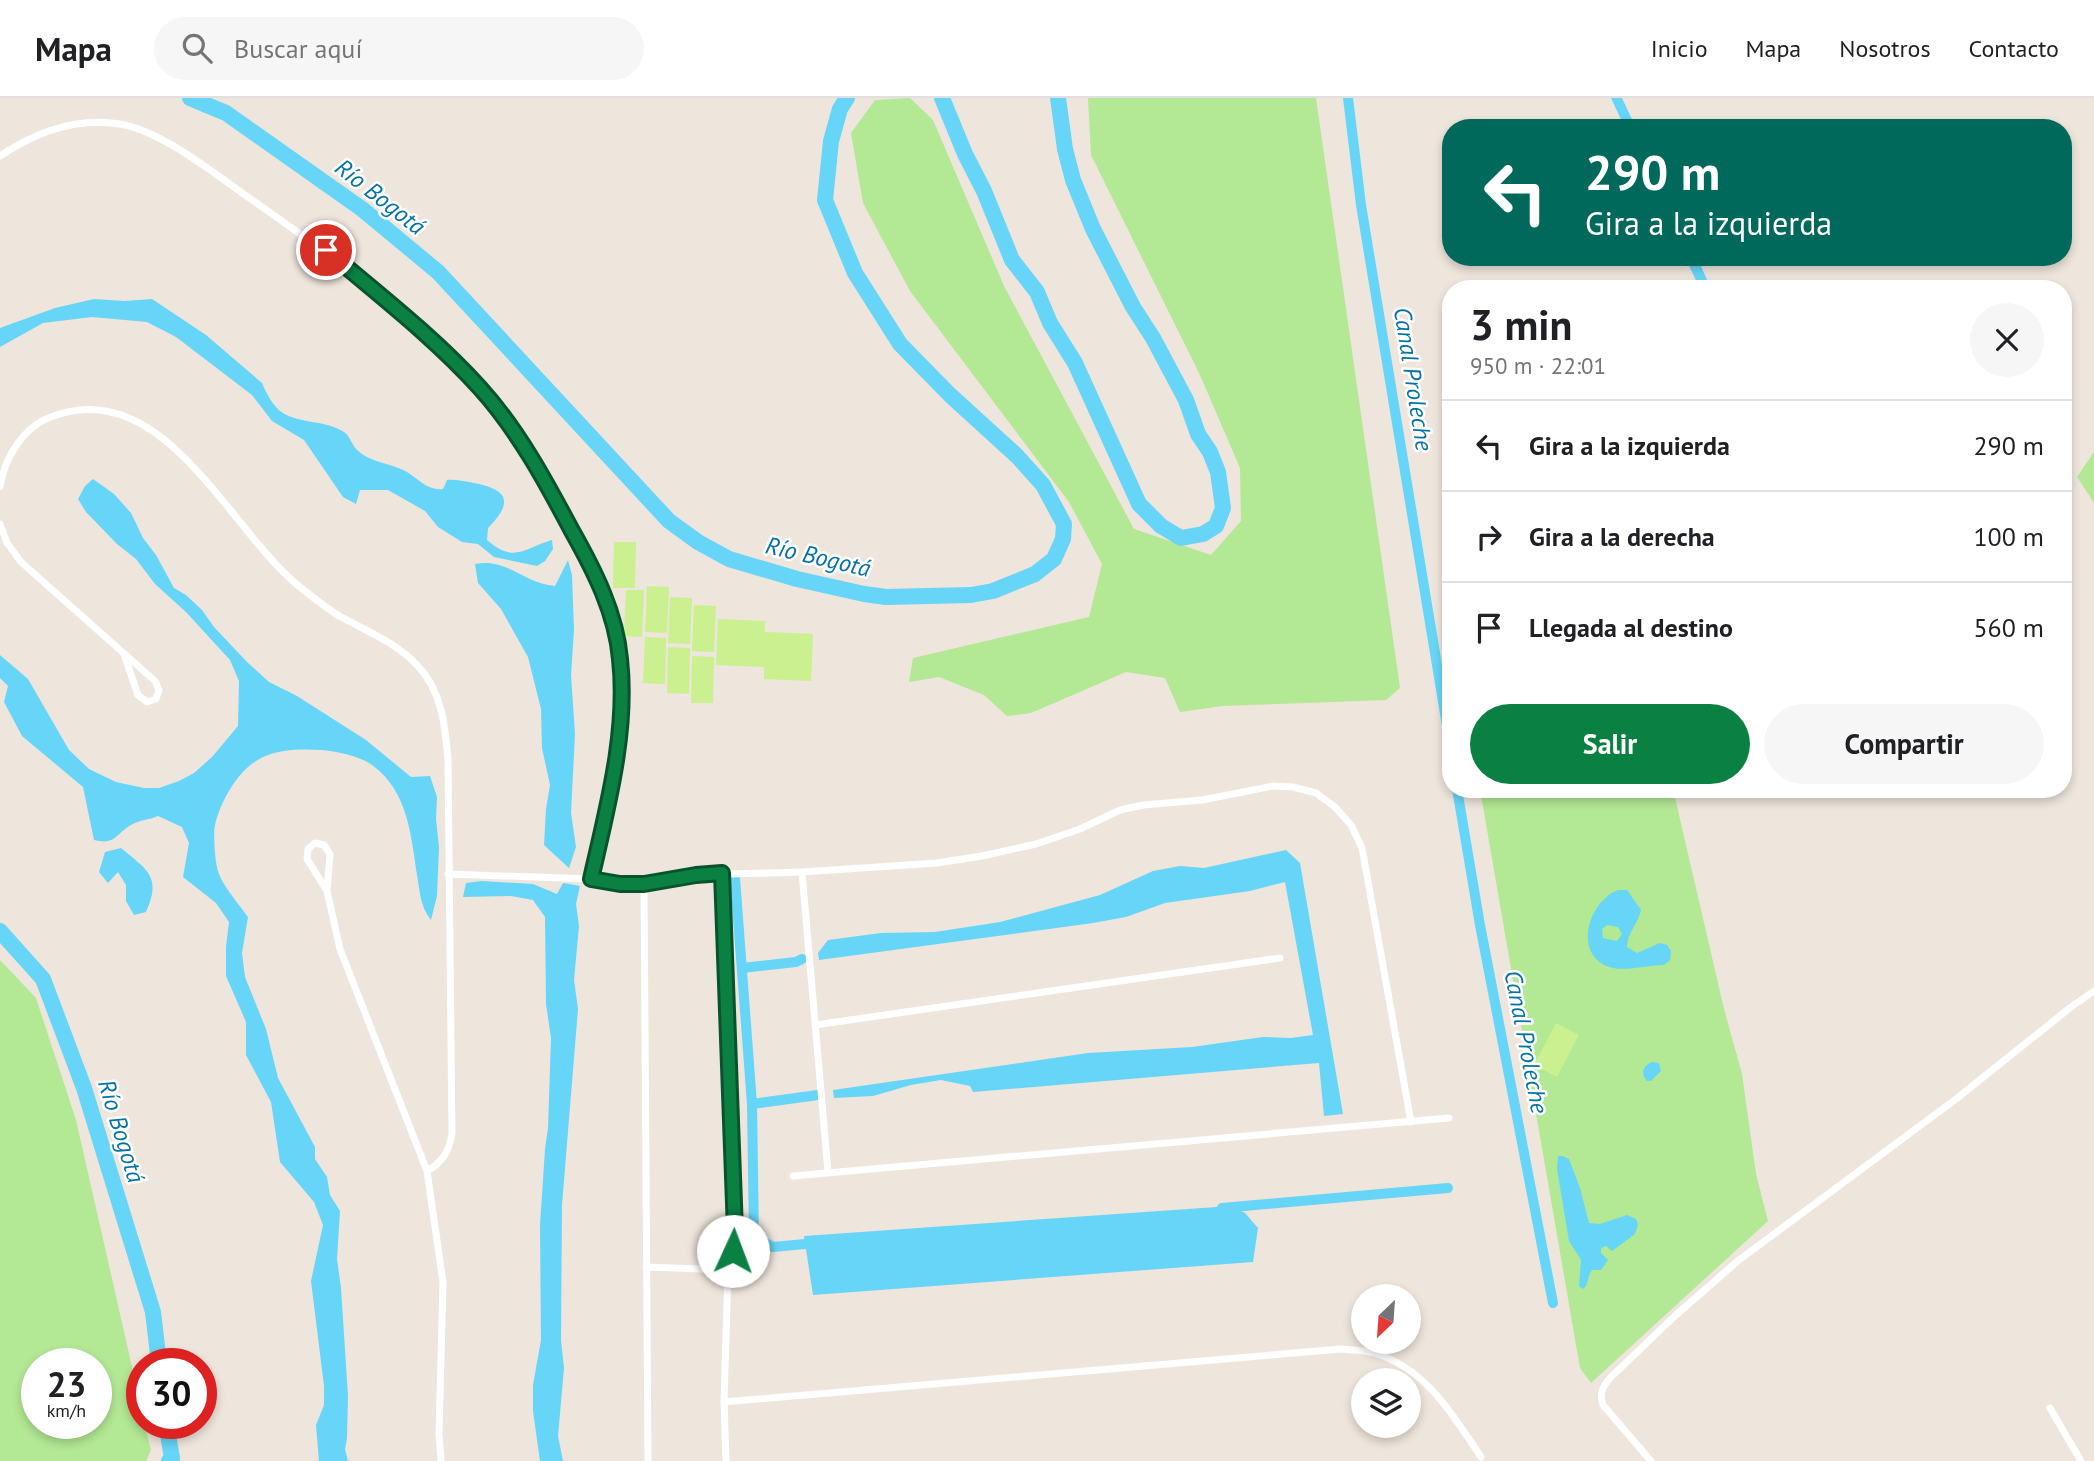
<!DOCTYPE html>
<html lang="es">
<head>
<meta charset="utf-8">
<style>
	:root { --surface:#fff; --page:#f6f6f6; --text:#202124; --muted:#757577; --line:#e0e0e0; --accent:#0b8043 }
	body { margin:0; font-family:"PT Sans",sans-serif; background:var(--page); color:var(--text); height:100vh; display:flex; flex-direction:column; font-size:26px; white-space:nowrap }
	* { box-sizing:border-box; margin:0 }
	p { font-size:23px; color:var(--muted) }
	.icon { flex:none; width:38px; height:38px; fill:none; stroke:currentColor; stroke-width:2; stroke-linecap:round; stroke-linejoin:round }
	.map { position:relative; flex:1; overflow:hidden }
	.side { position:absolute; left:1442px; top:182px; width:630px; height:518px; display:flex; flex-direction:column; background:var(--surface); border-radius:28px; box-shadow:0 4px 10px #0003 }
	.side>* { flex:none }
	.top-card { position:absolute; left:1442px; top:21px; width:630px; height:147px; border-radius:28px; box-shadow:0 4px 10px #0003; background:#00695c; color:#fff; overflow:hidden }
	.needle { width:46px; rotate:205deg }
	.buttons { position:absolute; left:1351px; top:1186px; display:grid; gap:14px }
	.buttons a { display:grid; place-items:center; width:70px; height:70px; border-radius:50%; background:var(--surface); box-shadow:0 4px 10px #0003; font-size:35px }
	.speed { position:absolute; left:21px; top:1250px; display:flex; gap:14px; font-size:35px; font-weight:700; text-align:center }
	.speed>* { display:grid; place-content:center; width:91px; height:91px; border-radius:50%; background:var(--surface); box-shadow:0 4px 10px #0003; line-height:1 }
	.speed small { font-size:18px; font-weight:400 }
	.speed .limit { border:10px solid #d22; background:#fff; color:#111 }
	.pin { position:absolute; display:grid; place-items:center; width:60px; height:60px; color:#fff; margin:-30px; border:4px solid #fff; border-radius:50%; box-shadow:0 2px 7px #0007 }
	.me { position:absolute; width:77px; margin:-38px; rotate:2deg; stroke-linejoin:round; filter:drop-shadow(0 0 5px #0008) }
	.turn { display:flex; align-items:center; gap:24px; height:147px; padding:0 28px; font-size:32px }
	.turn .icon { width:91px; height:91px; stroke-width:2.5 }
	.turn b { display:block; font-size:49px; line-height:60px }
	.round { display:grid; place-items:center; flex:none; width:74px; height:74px; border-radius:37px; background:var(--page) }
	.head { display:flex; align-items:center; justify-content:space-between; height:119px; padding:0 28px }
	h1 { font-size:42px; font-weight:600; line-height:52px }
	.action { display:flex; gap:14px; margin-top:auto; padding:14px 28px }
	.action a { flex:1; height:80px; border-radius:42px; background:var(--accent); color:#fff; font-size:28px; font-weight:600; line-height:80px; text-align:center }
	.action a+a { background:var(--page); color:var(--text) }
	ul { padding:0; list-style:none }
	li { display:flex; align-items:center; gap:21px; height:91px; padding:0 28px; border-top:2px solid var(--line) }
	li div { flex:1 }
	li b { display:block; font-size:26px }
	li em { font-style:normal }
	header { display:flex; align-items:center; gap:42px; box-sizing:border-box; height:98px; padding:0 35px; background:var(--surface); border-bottom:2px solid var(--line) }
	header strong { font-size:33px }
	nav { display:flex; gap:38px; margin-inline-start:auto; font-size:24px }
	.search { width:490px; height:63px; background:var(--page); display:flex; align-items:center; gap:18px; box-sizing:border-box; padding:0 24px; border-radius:38px; color:var(--muted); font-size:26px }
	.map>svg:first-child { display:block }
	.green { fill:#b3e894; fill-rule:evenodd }
	.pitch { fill:#caf08f }
	.water { fill:#67d5f7; fill-rule:evenodd }
	.lines { fill:none; stroke-linecap:round; stroke-linejoin:round }
	.canal { stroke:#67d5f7; stroke-width:10 }
	.river { stroke:#67d5f7; stroke-width:16 }
	.minor { stroke:#fff; stroke-width:7 }
	.route-casing { stroke:#07532c; stroke-width:18 }
	.route { stroke:#0b8043; stroke-width:12 }
	.labels { text-anchor:middle; stroke-width:5; stroke-linejoin:round; paint-order:stroke }
	.water-label { font-size:24px; font-style:italic; fill:#0472a6; stroke:#fff }
</style>
</head>
<body>
<header>
<strong>Mapa</strong>
<div class="search"><svg class="icon" aria-label="search" viewBox="0 0 24 24"><circle cx="10" cy="10" r="6"/><path d="M15 15l6 6"/></svg>Buscar aquí</div>
<nav><a>Inicio</a><a>Mapa</a><a>Nosotros</a><a>Contacto</a></nav>
</header>
<div class="map">
<svg width="2094" height="1363" viewBox="0 0 2094 1363">
	<rect width="100%" height="100%" fill="#eee5dc"/>
	<path class="green" d="M910 0 933 22 1004 188 1134 431 1211 457 1241 423 1240 370 1200 277 1091 57 1088 0H1316L1400 590 1386 602 1222 608 1180 614 1165 580 1126 574 1031 615 1007 618 984 597 939 579 909 584 913 560 1089 519 1102 466 1069 404 910 193 863 105 851 35 875 2Z
		M2094 354V405L2077 379Z
		M1480 691H1673L1724 911 1742 976 1756 1076 1768 1123 1591 1285 1580 1270Z
		M0 862 36 900 76 1022 142 1313V1325H144L151 1352 146 1363H0ZM37 1265H96V1325H37Z"/>
	<path class="pitch" d="M614 444H636L635 490H613Z
		M647 488 669 489 667 535 645 534Z
		M626 492H644L642 539 624 538Z
		M670 499 692 500 690 546 668 545Z
		M694 507 716 508 714 554 692 553Z
		M718 521 765 523V534L813 536 811 583 764 581V569L716 567Z
		M645 539 666 540 665 586 643 585Z
		M668 549 690 550 689 596 667 595Z
		M692 558 714 559 713 605H691Z
		M1556 925 1579 937 1557 979 1534 967Z"/>
	<path class="water" d="M1611 0H1622L1636 30H1625Z
		M1685 159H1697L1711 191H1700Z
		M94 201 125 203 152 201 206 237 262 285C266 295 274 310 283 315 301 326 326 322 344 334 350 338 352 347 357 352 368 363 387 365 401 371 416 377 425 393 443 391L447 382C455 381 461 383 469 384 503 390 518 400 488 430L487 442C514 466 524 450 552 442L553 451 545 463 537 468 494 459 478 446 462 444 438 429 425 413 388 392H360L356 406 343 399 304 342 272 323 252 297 176 239 147 224 92 219 43 225 0 249V230L55 210Z
		M93 381 114 396 131 415 143 440 156 457 174 490 186 497 202 512 214 529 247 564 269 584 297 598 366 642 411 679 430 678 437 699 436 721 439 749 437 798 431 822C420 808 420 794 417 777 411 737 408 693 372 667 360 658 336 653 321 652 302 651 281 651 263 659 239 670 221 702 215 727 213 735 215 761 217 769 219 784 239 806 248 819L242 855 245 879 266 931 278 980 315 1049V1061L327 1079 330 1097 340 1113 337 1161 341 1190 348 1298 347 1340 345 1351 348 1363H319L316 1327 324 1307V1288L311 1183 323 1127 314 1104 280 1064 271 1004 246 957V924L226 878V849L229 824 216 805 183 779 189 745 182 729 158 718C151 721 142 722 135 725 116 733 118 748 94 742L83 689 22 638 4 604 8 588 0 580V557L28 581 69 652 89 671 116 684 144 690H159L179 683 194 675 212 659 238 628 239 583 230 562 186 514 155 486 136 461 117 446 86 414 78 401 85 388Z
		M568 462 572 477 574 532 571 577 575 636 571 715 576 749 569 770 544 747 546 711 550 687 542 650 541 611 528 559 501 511 478 485 475 466C508 460 524 486 555 488Z
		M121 750C147 772 162 778 146 814L134 817 126 803V787L118 774 108 785 99 774 105 754Z
		M1286 752 1300 765 1343 1016 1324 1018 1319 965 973 994 970 988 941 982 911 987 873 998 834 1000 833 992 1088 955 1192 949 1263 939 1291 940 1313 937 1285 784 1250 793 1165 805 1126 819 1093 825 819 862 818 855 828 842 881 835 935 834 1000 824 1100 797 1153 773 1180 768 1204 770Z
		M482 783 533 786 557 796 563 785 580 788 576 806 579 828 574 882 578 911 562 1107 561 1242 564 1270 558 1338 563 1363H540L533 1313V1287L541 1242 540 1127 545 1051 548 1030 551 940 546 906 545 819 533 802 511 798 463 799 466 785Z
		M1618 792H1627L1641 812C1638 826 1627 835 1627 849L1637 855 1660 845 1667 847 1671 853 1670 862 1664 867C1647 867 1625 874 1609 869 1572 856 1589 803 1618 792ZM1607 827 1618 829 1622 836 1617 843 1603 840 1602 831Z
		M1652 964 1659 965 1661 973 1651 983H1647C1640 975 1643 968 1652 964Z
		M1558 1058H1563L1569 1061 1580 1090 1589 1125 1600 1126 1627 1117 1636 1121 1638 1127 1635 1136 1612 1153 1606 1148 1601 1150V1155L1608 1162 1601 1172H1592C1587 1178 1589 1187 1583 1191L1579 1188 1581 1162 1569 1143 1557 1071Z
		M1231 1108 1245 1115 1258 1130 1253 1164 813 1197 804 1138Z"/>
	<g class="lines">
		<path class="canal" d="M1348 0 1361 107 1451 652
			M1457 691 1480 827 1553 1205
			M735 780 752 1006 754 1139 773 1149 816 1145
			M742 870 796 864 802 861
			M752 1006 818 997
			M1222 1110 1448 1090"/>
		<path class="river" d="M190 0 226 15 362 111 438 174 669 423 698 444 729 461 797 481 864 496 886 499 971 497 993 493 1035 476 1054 461 1063 441 1064 426 1043 387 1017 358 950 297 900 246 855 175 825 102 831 43 840 11 847 0
			M942 0 965 56 984 93 1012 162 1037 194 1050 225 1075 265 1139 406 1161 428 1181 440 1203 436 1216 428 1223 410 1218 374 1210 354 1198 336 1186 302 1153 240 1133 209 1093 131 1073 82 1065 51 1058 0
			M0 833 43 881 84 990 153 1214 159 1265
			M166 1325 172 1360 169 1363"/>
		<path class="minor" d="M0 58C36 34 76 19 120 26 159 32 213 74 245 97 314 145 381 194 441 252 455 265 469 277 481 291 512 326 535 367 558 407 579 442 599 478 611 518 635 605 610 694 591 781
			M0 389C4 361 23 329 51 319 160 276 227 426 294 484 307 495 321 506 336 516 363 532 395 543 417 567 442 593 445 627 448 661L452 1036C449 1053 443 1064 427 1073
			M0 426 7 445 21 464 155 583 159 592 156 601 147 604 138 597 124 556
			M802 774 828 1074
			M722 775 735 1133 733 1153 728 1172 724 1304 726 1363
			M448 776 591 781 620 786H644L696 777 802 774 937 765 982 758 1036 746 1080 731 1120 712 1143 707 1202 702 1273 688 1293 689 1316 695 1335 709 1351 727 1362 750 1411 1024
			M644 786 648 1363
			M327 793 307 761 308 751 315 745 324 747 330 756 327 793 340 851 427 1073 443 1184 439 1335 441 1363
			M815 927 1280 860
			M793 1078 1449 1020
			M646 1169 728 1172
			M724 1304 1341 1251C1352 1252 1364 1252 1374 1255 1427 1271 1452 1316 1481 1359
			M2050 1310 2081 1363
			M1651 1363 1603 1307C1599 1295 1603 1288 1611 1279L1677 1216 1739 1162 1956 1001 2071 909 2094 893"/>
	</g>
	<g class="lines">
		<defs>
			<path id="route" d="M326 152C378 196 434 239 480 290 518 332 546 384 572 433 594 472 616 515 620 561 628 634 607 710 591 781L620 786H644L696 777 722 775 735 1133 733 1153"/>
		</defs>
		<use href="#route" class="route-casing"/>
		<use href="#route" class="route"/>
	</g>
	<g class="labels">
		<g class="water-label">
			<text transform="translate(380 99) rotate(38)" y="8">Río Bogotá</text>
			<text transform="translate(1413 281) rotate(81)" y="8">Canal Proleche</text>
			<text transform="translate(818 459) rotate(13)" y="8">Río Bogotá</text>
			<text transform="translate(1526 944) rotate(79)" y="8">Canal Proleche</text>
			<text transform="translate(121 1033) rotate(73)" y="8">Río Bogotá</text>
		</g>
	</g>
</svg>
<div class="buttons">
<a><svg class="needle" viewBox="-14 -14 28 28"><path d="M0-13l5 13h-10z" fill="#e53935"/><path d="M0 13l5-13h-10z" fill="#757577"/></svg></a>
<a><svg class="icon" aria-label="layers" viewBox="0 0 24 24"><path d="M12 4l9 5-9 5-9-5zM3 14l9 5 9-5"/></svg></a>
</div>
<div class="speed"><div>23<small>km/h</small></div><div class="limit">30</div></div>
<div class="pin" style="left:326px;top:152px;background:#d93025"><svg class="icon" aria-label="arrive" viewBox="0 0 24 24"><path d="M6 21V4h12l-3 4 3 4H6"/></svg></div>
<svg class="me" style="left:733px;top:1153px" viewBox="-20 -20 40 40"><circle r="19" fill="#fff"/><path d="M0-13L10 11 0 6-10 11z" fill="#0b8043"/></svg>
<div class="top-card">
<div class="turn"><svg class="icon" aria-label="left" viewBox="0 0 24 24"><path d="M17 20v-9H6M10 6l-5 5 5 5"/></svg><div><b>290 m</b>Gira a la izquierda</div></div>
</div>
<section class="side">
<div class="head"><div><h1>3 min</h1><p>950 m · 22:01</p></div><a class="round"><svg class="icon" aria-label="close" viewBox="0 0 24 24"><path d="M6 6l12 12M18 6L6 18"/></svg></a></div>
<ul>
<li><svg class="icon" aria-label="left" viewBox="0 0 24 24"><path d="M17 20v-9H6M10 6l-5 5 5 5"/></svg><div><b>Gira a la izquierda</b></div><em>290 m</em></li>
<li><svg class="icon" aria-label="right" viewBox="0 0 24 24"><path d="M7 20v-9h11M14 6l5 5-5 5"/></svg><div><b>Gira a la derecha</b></div><em>100 m</em></li>
<li><svg class="icon" aria-label="arrive" viewBox="0 0 24 24"><path d="M6 21V4h12l-3 4 3 4H6"/></svg><div><b>Llegada al destino</b></div><em>560 m</em></li>
</ul>
<div class="action"><a>Salir</a><a>Compartir</a></div>
</section>
</div>
</body>
</html>
